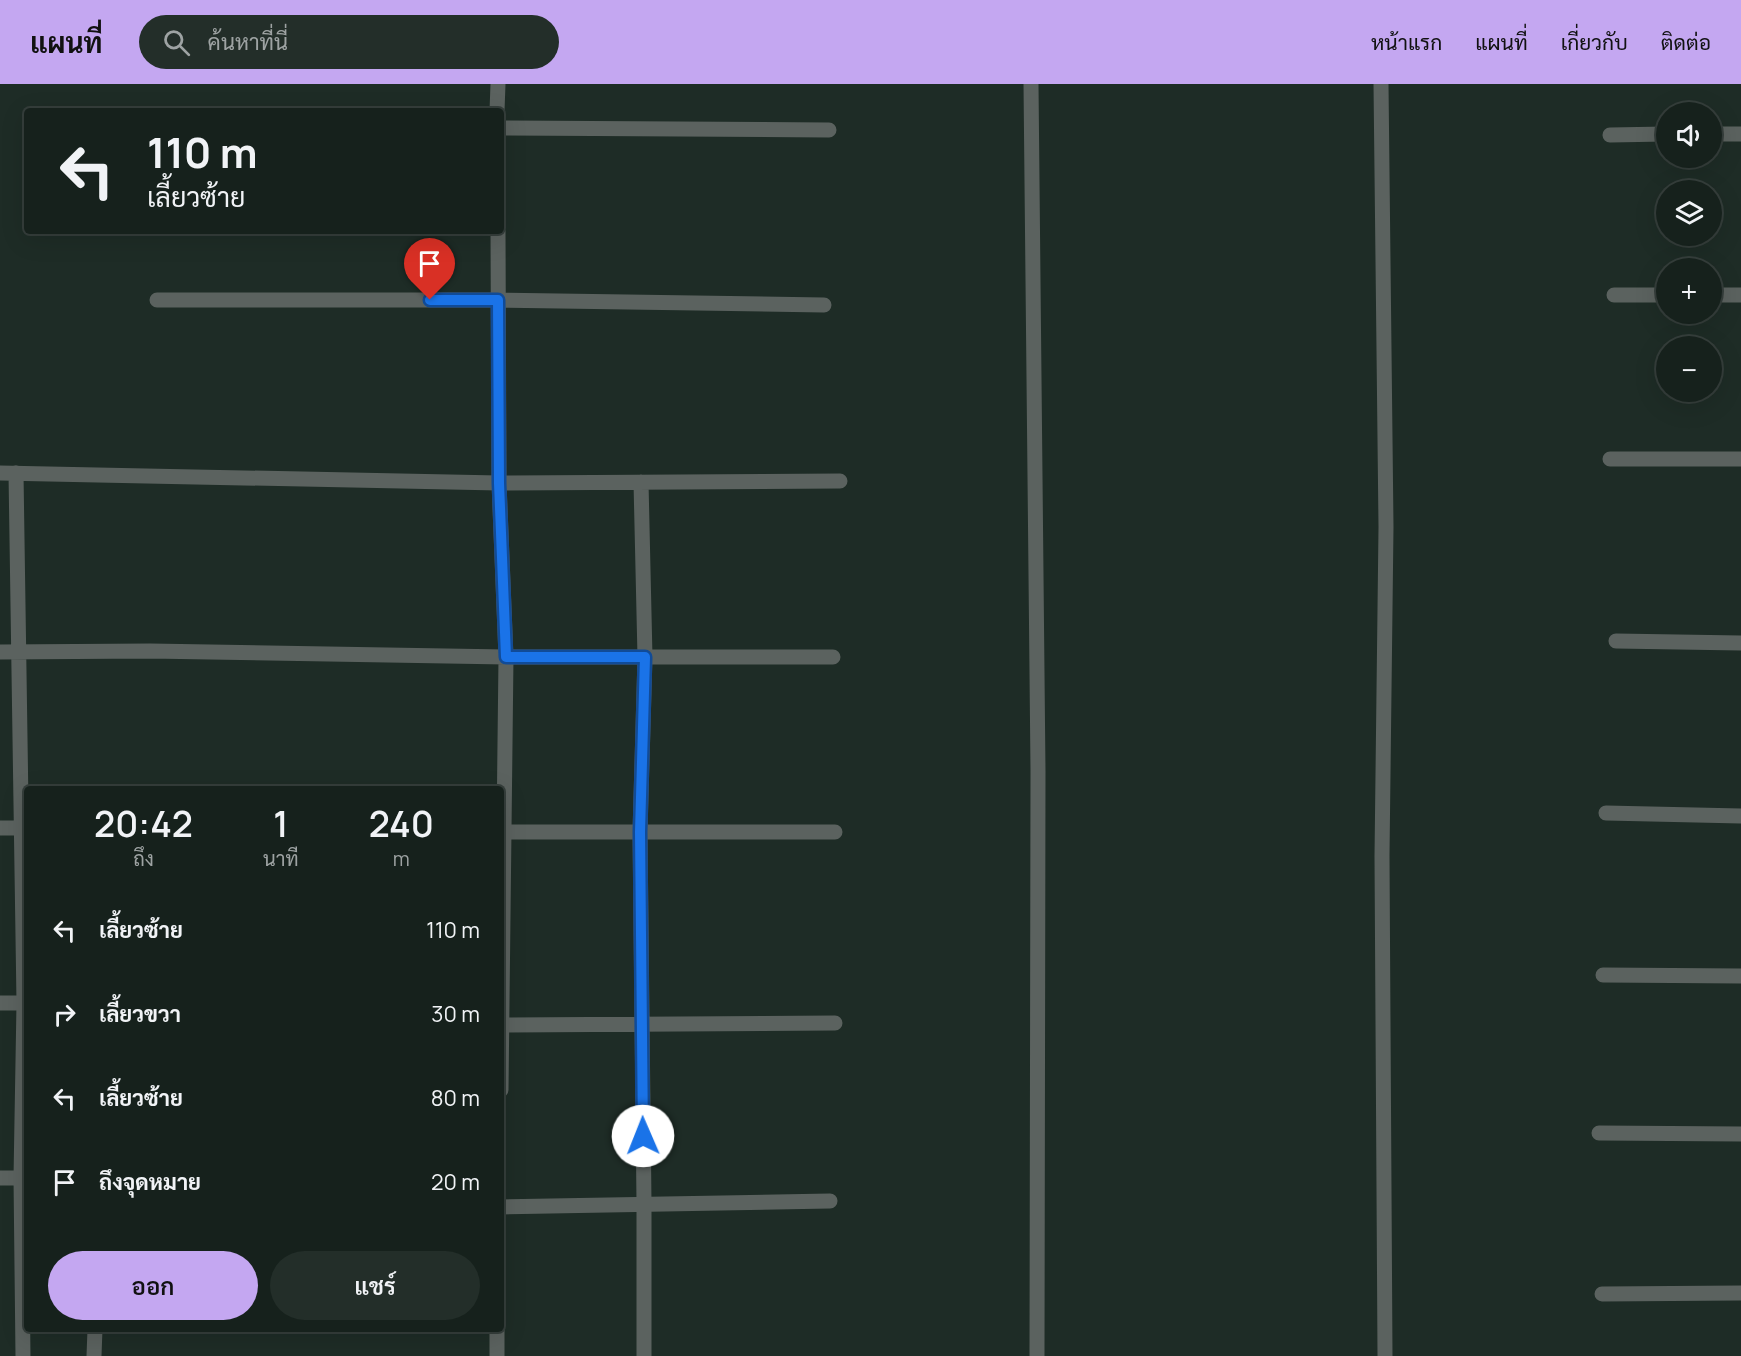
<!DOCTYPE html>
<html lang="th">
<head>
<meta charset="utf-8">
<style>
	:root { --surface:#16211c; --page:#232e29; --text:#f1f3f6; --muted:#9ea3a3; --line:#353e3b; --accent:#c4a7f1 }
	body { margin:0; font-family:Manrope,Sarabun,sans-serif; background:var(--page); color:var(--text); height:100vh; display:flex; flex-direction:column; font-size:22px; white-space:nowrap }
	* { box-sizing:border-box; margin:0 }
	p { font-size:20px; color:var(--muted) }
	.icon { flex:none; width:33px; height:33px; fill:none; stroke:currentColor; stroke-width:2; stroke-linecap:round; stroke-linejoin:round }
	.map { position:relative; flex:1; overflow:hidden }
	.panel { position:absolute; left:24px; top:702px; width:480px; height:546px; display:flex; flex-direction:column; background:var(--surface); border-radius:6px; box-shadow:0 6px 24px #0002,0 0 0 2px var(--line) }
	.panel>* { flex:none }
	.guide { position:absolute; left:24px; top:24px; width:480px; height:126px; border-radius:6px; box-shadow:0 6px 24px #0002,0 0 0 2px var(--line); background:#16211c; color:var(--text); overflow:hidden }
	.fabs { position:absolute; left:1656px; top:18px; display:grid; gap:12px }
	.fabs a { display:grid; place-items:center; width:66px; height:66px; border-radius:50%; background:var(--surface); box-shadow:0 6px 24px #0002,0 0 0 2px var(--line); font-size:30px }
	.pin { position:absolute; display:grid; place-items:center; width:51px; height:51px; color:#fff; margin:-62px -26px; border-radius:50% 50% 50% 0; rotate:-45deg; box-shadow:0 0 6px #0007 }
	.pin .icon { rotate:45deg }
	.me { position:absolute; width:66px; margin:-33px; rotate:359deg; stroke-linejoin:round; filter:drop-shadow(0 0 4px #0008) }
	.turn { display:flex; align-items:center; gap:21px; height:126px; padding:0 24px; font-size:27px }
	.turn .icon { width:78px; height:78px; stroke-width:2.5 }
	.turn b { display:block; font-size:42px; line-height:51px }
	.eta { display:flex; justify-content:space-evenly; align-items:center; height:102px; text-align:center }
	.eta b { font-size:36px; font-weight:600; line-height:42px }
	.action { display:flex; gap:12px; margin-top:auto; padding:12px 24px }
	.action a { flex:1; height:69px; border-radius:36px; background:var(--accent); color:#111; font-size:24px; font-weight:600; line-height:69px; text-align:center }
	.action a+a { background:var(--page); color:var(--text) }
	ul { padding:0; list-style:none }
	li { display:flex; align-items:center; gap:18px; height:84px; padding:0 24px }
	li div { flex:1 }
	li b { display:block; font-size:22px }
	li em { font-style:normal }
	header { display:flex; align-items:center; gap:36px; box-sizing:border-box; height:84px; padding:0 30px; background:var(--accent); color:#111 }
	header strong { font-size:28px }
	nav { display:flex; gap:33px; margin-inline-start:auto; font-size:21px }
	.search { width:420px; height:54px; background:var(--page); display:flex; align-items:center; gap:15px; box-sizing:border-box; padding:0 21px; border-radius:33px; color:var(--muted); font-size:22px }
	.map>svg:first-child { display:block }
	.lines { fill:none; stroke-linecap:round; stroke-linejoin:round }
	.minor { stroke:#5b625f; stroke-width:15 }
	.route-casing { stroke:#114b97; stroke-width:15 }
	.route { stroke:#1a73e8; stroke-width:10 }
</style>
</head>
<body>
<header>
<strong>แผนที่</strong>
<div class="search"><svg class="icon" aria-label="search" viewBox="0 0 24 24"><circle cx="10" cy="10" r="6"/><path d="M15 15l6 6"/></svg>ค้นหาที่นี่</div>
<nav><a>หน้าแรก</a><a>แผนที่</a><a>เกี่ยวกับ</a><a>ติดต่อ</a></nav>
</header>
<div class="map">
<svg width="1741" height="1272" viewBox="0 0 1741 1272">
	<rect width="100%" height="100%" fill="#1e2c26"/>
	<g class="lines">
		<path class="minor" d="M1031 0 1038 687 1037 1272
			M1381 0 1386 443 1382 772 1385 1272
			M497 27 498 0
			M501 44 829 46
			M1712 50H1741
			M1610 51 1666 50
			M498 147 499 399 506 573 501 1006
			M1614 211H1666
			M1712 211H1741
			M157 216H499L824 221
			M1610 375H1741
			M0 389 499 399 840 397
			M16 389 24 919 21 1094 23 1272
			M641 398 645 573 640 748 644 1119V1272
			M1616 557 1741 559
			M0 568 150 567 506 573H833
			M1606 729 1741 732
			M0 744H22
			M504 748H835
			M1603 891 1741 892
			M0 919H24
			M503 941 835 939
			M1599 1049 1741 1050
			M0 1094H21
			M501 1123 830 1117
			M1602 1210 1741 1209
			M94 1272 95 1245
			M497 1272V1245"/>
	</g>
	<g class="lines">
		<defs>
			<path id="route" d="M430 216H498L499 399 506 573H645L640 748 643 1052"/>
		</defs>
		<use href="#route" class="route-casing"/>
		<use href="#route" class="route"/>
	</g>
</svg>
<div class="fabs">
<a><svg class="icon" aria-label="sound" viewBox="0 0 24 24"><path d="M4 9h4l5-4v14l-5-4H4zM17 9q2 3 0 6"/></svg></a>
<a><svg class="icon" aria-label="layers" viewBox="0 0 24 24"><path d="M12 4l9 5-9 5-9-5zM3 14l9 5 9-5"/></svg></a>
<a>+</a>
<a>−</a>
</div>
<div class="pin" style="left:430px;top:216px;background:#d93025"><svg class="icon" aria-label="arrive" viewBox="0 0 24 24"><path d="M6 21V4h12l-3 4 3 4H6"/></svg></div>
<svg class="me" style="left:643px;top:1052px" viewBox="-20 -20 40 40"><circle r="19" fill="#fff"/><path d="M0-13L10 11 0 6-10 11z" fill="#1a73e8"/></svg>
<div class="guide">
<div class="turn"><svg class="icon" aria-label="left" viewBox="0 0 24 24"><path d="M17 20v-9H6M10 6l-5 5 5 5"/></svg><div><b>110 m</b>เลี้ยวซ้าย</div></div>
</div>
<section class="panel">
<div class="eta">
<div><b>20:42</b><p>ถึง</p></div>
<div><b>1</b><p>นาที</p></div>
<div><b>240</b><p>m</p></div>
</div>
<ul>
<li><svg class="icon" aria-label="left" viewBox="0 0 24 24"><path d="M17 20v-9H6M10 6l-5 5 5 5"/></svg><div><b>เลี้ยวซ้าย</b></div><em>110 m</em></li>
<li><svg class="icon" aria-label="right" viewBox="0 0 24 24"><path d="M7 20v-9h11M14 6l5 5-5 5"/></svg><div><b>เลี้ยวขวา</b></div><em>30 m</em></li>
<li><svg class="icon" aria-label="left" viewBox="0 0 24 24"><path d="M17 20v-9H6M10 6l-5 5 5 5"/></svg><div><b>เลี้ยวซ้าย</b></div><em>80 m</em></li>
<li><svg class="icon" aria-label="arrive" viewBox="0 0 24 24"><path d="M6 21V4h12l-3 4 3 4H6"/></svg><div><b>ถึงจุดหมาย</b></div><em>20 m</em></li>
</ul>
<div class="action"><a>ออก</a><a>แชร์</a></div>
</section>
</div>
</body>
</html>
